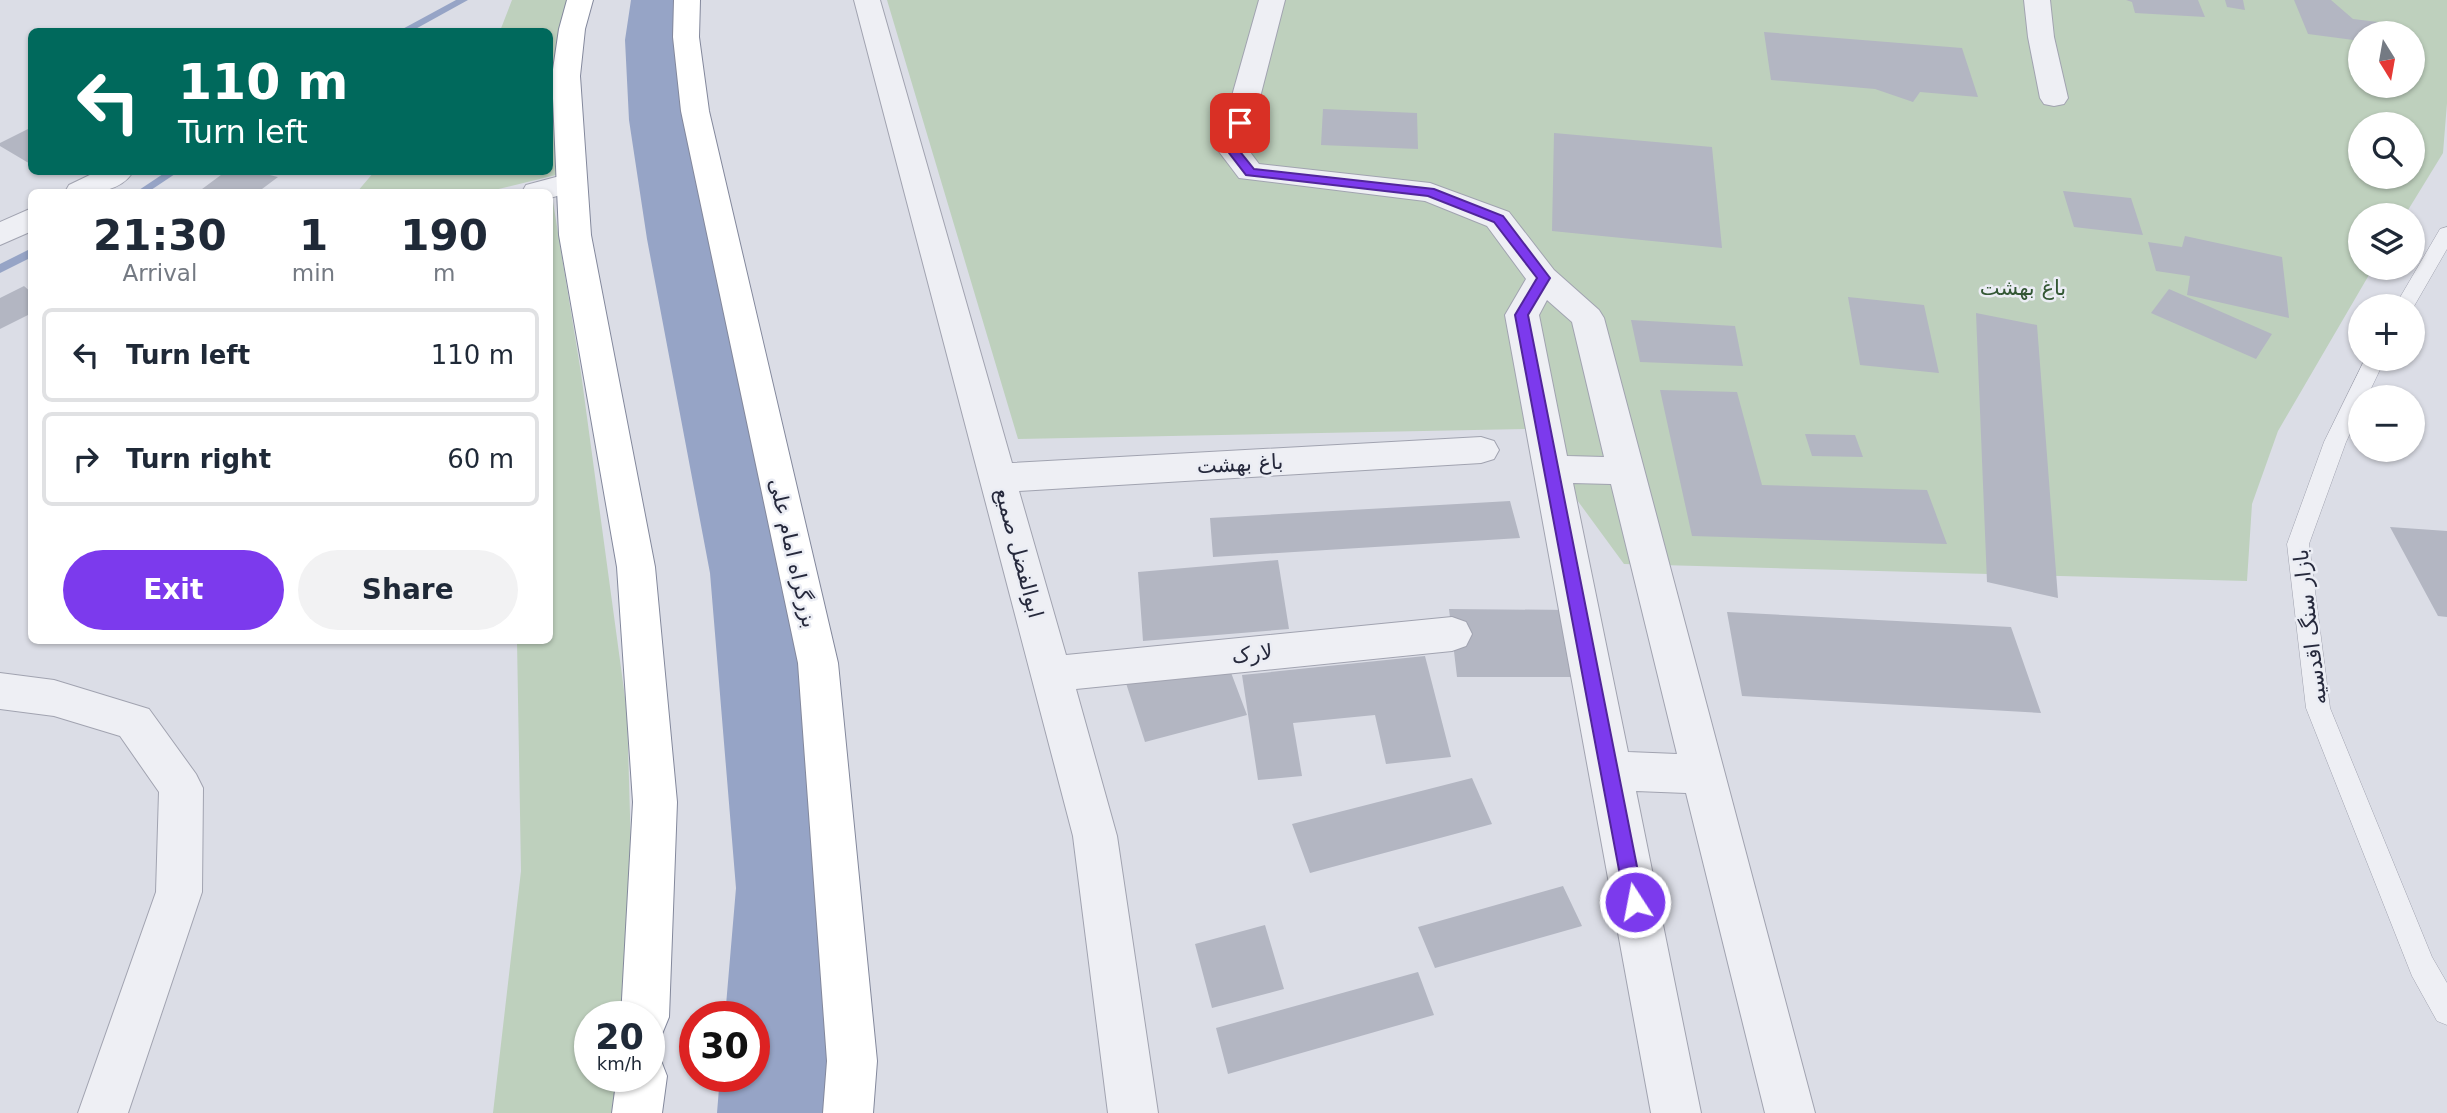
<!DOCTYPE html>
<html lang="en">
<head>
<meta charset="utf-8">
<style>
	:root { --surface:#fff; --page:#f2f2f3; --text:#1f2937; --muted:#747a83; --line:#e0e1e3; --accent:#7c3aed }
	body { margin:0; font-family:"DejaVu Sans",Vazirmatn,sans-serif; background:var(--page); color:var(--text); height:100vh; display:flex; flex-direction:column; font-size:26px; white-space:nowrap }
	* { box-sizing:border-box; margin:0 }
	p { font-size:23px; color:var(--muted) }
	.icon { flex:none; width:38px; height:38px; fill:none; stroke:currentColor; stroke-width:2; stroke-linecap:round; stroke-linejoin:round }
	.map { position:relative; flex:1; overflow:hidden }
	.drawer { position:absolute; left:28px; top:189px; width:525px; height:455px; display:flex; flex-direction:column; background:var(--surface); border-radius:10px; box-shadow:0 2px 5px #0004 }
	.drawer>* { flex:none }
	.banner { position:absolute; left:28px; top:28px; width:525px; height:147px; border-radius:10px; box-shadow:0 2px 5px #0004; background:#00695c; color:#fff; overflow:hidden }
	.needle { width:46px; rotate:169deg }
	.tools { position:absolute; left:2348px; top:21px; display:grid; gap:14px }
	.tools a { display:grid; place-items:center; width:77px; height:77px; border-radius:50%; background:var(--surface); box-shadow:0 2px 5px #0004; font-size:35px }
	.speed { position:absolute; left:574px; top:1001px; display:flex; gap:14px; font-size:35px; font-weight:700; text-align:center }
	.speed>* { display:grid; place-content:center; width:91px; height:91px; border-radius:50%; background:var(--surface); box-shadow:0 2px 5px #0004; line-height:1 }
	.speed small { font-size:18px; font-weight:400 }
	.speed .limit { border:10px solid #d22; background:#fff; color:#111 }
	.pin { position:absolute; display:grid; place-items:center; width:60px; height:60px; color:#fff; margin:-30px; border-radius:14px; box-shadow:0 4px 10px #0006 }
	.me { position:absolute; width:77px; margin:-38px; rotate:349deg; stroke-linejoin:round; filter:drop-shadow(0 0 5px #0008) }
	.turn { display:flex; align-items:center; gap:24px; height:147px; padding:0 35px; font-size:32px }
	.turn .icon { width:91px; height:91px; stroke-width:2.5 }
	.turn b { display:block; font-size:49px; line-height:60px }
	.eta { display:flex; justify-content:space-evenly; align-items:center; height:119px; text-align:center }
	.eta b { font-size:42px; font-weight:700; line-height:49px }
	.button { display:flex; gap:14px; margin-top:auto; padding:14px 35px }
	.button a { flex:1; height:80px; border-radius:42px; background:var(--accent); color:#fff; font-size:28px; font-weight:700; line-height:80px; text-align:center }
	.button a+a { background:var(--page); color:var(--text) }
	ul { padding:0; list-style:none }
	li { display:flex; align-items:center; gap:21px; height:94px; margin:0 14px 10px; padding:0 21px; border:4px solid var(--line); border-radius:10px }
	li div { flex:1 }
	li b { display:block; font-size:26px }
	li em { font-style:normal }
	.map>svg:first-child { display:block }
	.green { fill:#bed0bd; fill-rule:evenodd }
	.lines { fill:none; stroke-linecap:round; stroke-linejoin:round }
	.stream { fill:#96a4c6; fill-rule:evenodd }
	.river { fill:#96a4c6; fill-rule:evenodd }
	.building { fill:#b3b6c2 }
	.service-casing { stroke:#a1a3b0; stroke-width:1 }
	.minor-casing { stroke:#a1a3b0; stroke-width:2 }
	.trunk-casing { stroke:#83889c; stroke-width:2 }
	.service { fill:#eeeff4; fill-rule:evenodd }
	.minor { fill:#eeeff4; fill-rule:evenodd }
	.trunk { fill:#fff; fill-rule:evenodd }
	.route { fill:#7c3aed; stroke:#51269a; stroke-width:2 }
	.labels { text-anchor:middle; stroke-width:5; stroke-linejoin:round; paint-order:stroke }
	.park-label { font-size:21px; fill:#335734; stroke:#ebedf4 }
	.street-label { font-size:21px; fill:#26293c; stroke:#ebedf4 }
</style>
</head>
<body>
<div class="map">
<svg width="2447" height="1113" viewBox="0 0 2447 1113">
	<rect width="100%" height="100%" fill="#dbdde6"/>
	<path class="green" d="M512 0H567L559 37 556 175 486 192H357L374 172H550V32L500 31Z
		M887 0H2447V103L2443 153 2405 215H2361V268H2373L2278 431 2252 504 2247 581 1624 564 1525 429 1018 439ZM2361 33H2413V86H2361ZM2361 124H2413V177H2361Z
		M553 202 581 373 627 712 634 952 625 1017H590V1076H617L611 1113H493L521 871 517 641 550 640V203Z"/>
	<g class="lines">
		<path class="stream" d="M456 0H468L410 32H397Z
			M166 172H178L148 192H136Z
			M32 248V257L0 273V264Z"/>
		<path class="river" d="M631 0H691L687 40 695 120 719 239 800 573 842 888 835 1113H717L720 1076H754V1017H725L736 888 710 573 647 239 629 120 625 40Z"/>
	</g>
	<path class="building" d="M2126 0H2198L2205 17 2135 13 2132 2Z
		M2225 0H2243L2245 10 2227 7Z
		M2294 0H2331L2353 19 2403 25 2408 33H2361V41L2308 34Z
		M1764 32 1962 48 1978 97 1920 92 1913 102 1875 89 1771 80Z
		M1323 109 1417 113 1418 149 1321 145Z
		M32 127V165L0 146V143Z
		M1554 133 1712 147 1722 248 1552 231Z
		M225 172H257L278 177 258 192H198Z
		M2063 191 2131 198 2143 235 2074 227Z
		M2185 236 2282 257 2289 318 2187 295 2190 276 2156 271 2148 242 2182 247Z
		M24 286 32 293V313L0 329V298Z
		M2169 289 2272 334 2256 359 2151 313Z
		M1848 297 1924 305 1939 373 1860 365Z
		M1976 313 2037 325 2058 598 1987 582Z
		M1631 320 1735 326 1743 366 1640 362Z
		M1660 390 1737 392 1762 485 1927 490 1947 544 1692 536Z
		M1805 434 1855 435 1863 457 1812 456Z
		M1510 501 1520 538 1213 557 1210 518Z
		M2390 527 2447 531V617L2438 616Z
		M1278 560 1289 629 1143 641 1138 572Z
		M1449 609 1572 610 1585 677H1457Z
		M1727 612 2011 627 2041 713 1742 696Z
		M1224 654 1247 715 1145 742 1125 680Z
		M1425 656 1451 757 1386 764 1375 715 1293 723 1302 776 1258 780 1242 675Z
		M1472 778 1492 824 1310 873 1292 824Z
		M1563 886 1582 926 1435 968 1418 927Z
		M1265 925 1284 989 1212 1008 1195 944Z
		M1418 972 1434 1015 1228 1074 1216 1028Z"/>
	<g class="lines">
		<defs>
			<path id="service" d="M2447 227V249L2413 308V306H2395L2440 229Z
				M2365 359H2385L2367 397H2361V410L2346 442 2309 544 2330 708 2432 957 2447 983V1025L2437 1021 2412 976 2306 708 2287 544 2324 442Z"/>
			<path id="minor" d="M854 0H880L1012 463 1481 437 1494 441 1499 450 1494 459 1481 463 1019 491 1066 655 1452 617 1466 622 1472 634 1466 646 1452 651 1076 689 1117 836 1158 1113H1108L1073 836Z
				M1259 0H1285L1247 148 1259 164 1430 183 1509 212 1554 270 1599 310 1604 318 1815 1113H1765L1686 793 1636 791 1701 1113H1651L1505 315 1526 279 1487 226 1425 201 1239 178 1217 149ZM1547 300 1572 322 1604 457 1567 456 1539 315ZM1573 483 1611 484 1677 754 1628 752Z
				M2024 0H2050L2054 37 2068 98 2064 104 2054 106 2044 104 2040 98 2028 37Z
				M96 172H133C118 195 89 192 65 192L69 185Z
				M571 173 582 175 586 182 582 189 550 198V192H522L526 185Z
				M32 208V231L0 245V222Z
				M0 673 54 680 149 709 196 774 203 788 202 892 128 1113H78L156 892 159 792 120 736 54 716 0 709Z"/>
			<path id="trunk" d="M567 0H593L585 29 580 76 591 235 655 567 677 802 669 1017 662 1034 649 1040V1017H621L633 802 617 567 559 235 552 76 559 29Z
				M674 0H700L699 37 709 111 838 663 877 1061 873 1113H823L827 1061 798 663 681 111 673 37Z
				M649 1054 660 1058 667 1076 662 1113H612L617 1076H649Z"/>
		</defs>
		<use href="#service" class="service-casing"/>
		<use href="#minor" class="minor-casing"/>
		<use href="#trunk" class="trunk-casing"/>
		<use href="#service" class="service"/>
		<use href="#minor" class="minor"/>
		<use href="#trunk" class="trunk"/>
	</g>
	<path class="route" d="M1240 119 1246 123 1238 149 1254 169 1434 189 1503 216 1550 278 1528 315 1644 902 1642 909 1635 911 1628 909 1625 902 1515 315 1537 278 1494 222 1428 196 1246 175 1226 149 1234 123Z"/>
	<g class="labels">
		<g class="park-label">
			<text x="2023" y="295">باغ بهشت</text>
		</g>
		<g class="street-label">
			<text transform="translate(1240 464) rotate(-3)" y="7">باغ بهشت</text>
			<text transform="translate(793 553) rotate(77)" y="7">بزرگراه امام علی</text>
			<text transform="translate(1019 553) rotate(75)" y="7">ابوالفضل صمیع</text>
			<text transform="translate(2310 627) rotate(-97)" y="7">بازار سنگ اقدسیه</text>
			<text transform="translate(1252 654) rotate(-6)" y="7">لارک</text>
		</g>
	</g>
</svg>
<div class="tools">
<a><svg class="needle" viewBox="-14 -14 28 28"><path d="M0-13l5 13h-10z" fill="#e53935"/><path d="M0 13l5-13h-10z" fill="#747a83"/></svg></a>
<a><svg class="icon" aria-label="search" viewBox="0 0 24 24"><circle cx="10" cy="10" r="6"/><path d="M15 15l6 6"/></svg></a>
<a><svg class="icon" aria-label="layers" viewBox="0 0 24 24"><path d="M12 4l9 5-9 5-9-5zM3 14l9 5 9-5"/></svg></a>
<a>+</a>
<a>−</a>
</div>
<div class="speed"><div>20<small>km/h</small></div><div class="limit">30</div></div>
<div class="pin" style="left:1240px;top:123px;background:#d93025"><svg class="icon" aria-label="arrive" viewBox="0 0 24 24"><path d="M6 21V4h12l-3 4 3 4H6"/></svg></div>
<svg class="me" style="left:1635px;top:902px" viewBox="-20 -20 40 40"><circle r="17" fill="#7c3aed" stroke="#fff" stroke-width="3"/><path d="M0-11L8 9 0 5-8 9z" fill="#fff"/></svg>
<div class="banner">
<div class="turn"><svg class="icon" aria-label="left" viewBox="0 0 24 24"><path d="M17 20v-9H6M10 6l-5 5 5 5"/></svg><div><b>110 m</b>Turn left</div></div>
</div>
<section class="drawer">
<div class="eta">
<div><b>21:30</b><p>Arrival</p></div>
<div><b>1</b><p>min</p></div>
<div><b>190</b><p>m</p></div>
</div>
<ul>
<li><svg class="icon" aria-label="left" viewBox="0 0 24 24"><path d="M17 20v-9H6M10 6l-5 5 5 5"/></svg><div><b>Turn left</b></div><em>110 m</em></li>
<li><svg class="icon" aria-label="right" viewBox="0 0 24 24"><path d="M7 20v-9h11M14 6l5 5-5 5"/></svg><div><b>Turn right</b></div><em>60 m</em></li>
</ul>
<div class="button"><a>Exit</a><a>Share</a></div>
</section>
</div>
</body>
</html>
